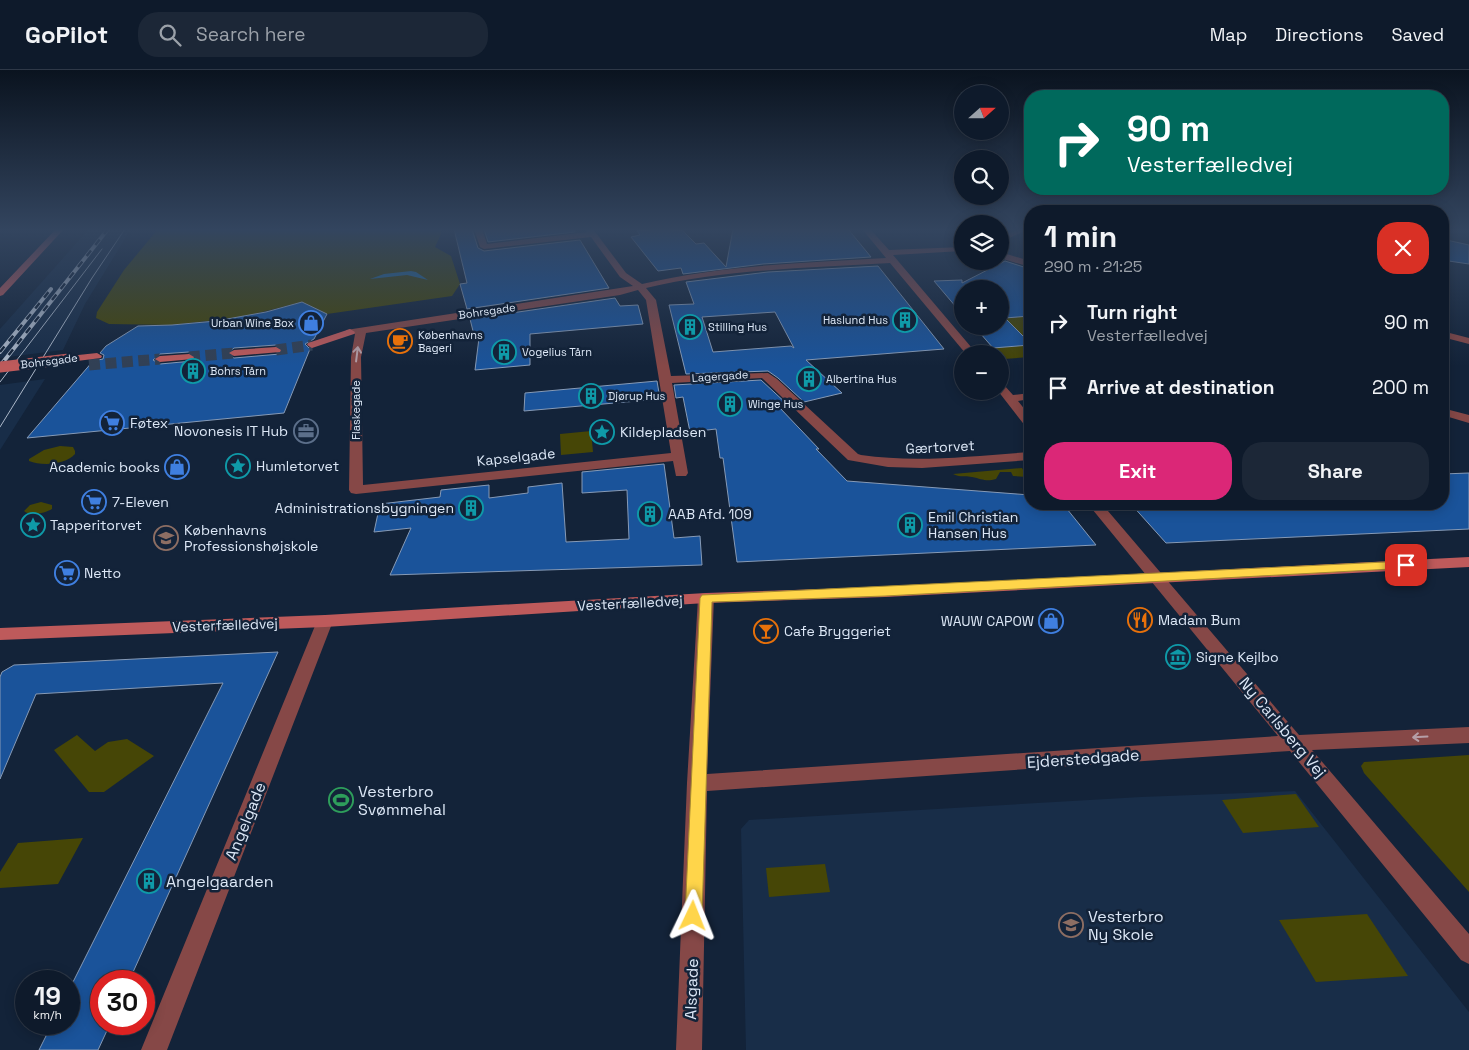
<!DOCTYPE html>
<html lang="en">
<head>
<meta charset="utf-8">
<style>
	:root { --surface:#0e1a2b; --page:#1c2737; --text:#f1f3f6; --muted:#9ba1a9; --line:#2e3847; --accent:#db2777 }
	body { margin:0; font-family:"Space Grotesk",sans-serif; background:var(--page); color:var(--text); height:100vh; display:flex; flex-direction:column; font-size:19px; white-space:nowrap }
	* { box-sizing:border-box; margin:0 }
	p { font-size:16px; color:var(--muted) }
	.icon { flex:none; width:28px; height:28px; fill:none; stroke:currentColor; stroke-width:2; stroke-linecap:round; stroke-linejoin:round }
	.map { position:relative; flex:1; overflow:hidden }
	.side { position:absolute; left:1024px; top:135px; width:425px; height:305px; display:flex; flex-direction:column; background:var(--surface); border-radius:20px; box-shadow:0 2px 12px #0003,0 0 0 1px var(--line) }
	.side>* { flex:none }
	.hud { position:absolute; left:1024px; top:20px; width:425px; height:105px; border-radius:20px; box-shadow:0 2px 12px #0003,0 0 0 1px var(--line); background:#00695c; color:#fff; overflow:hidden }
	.needle { width:32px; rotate:69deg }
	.controls { position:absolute; left:954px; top:15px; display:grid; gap:10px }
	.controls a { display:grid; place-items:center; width:55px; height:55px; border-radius:50%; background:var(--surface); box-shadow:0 2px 12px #0003,0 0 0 1px var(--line); font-size:25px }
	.speed { position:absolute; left:15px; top:900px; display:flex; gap:10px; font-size:25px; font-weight:700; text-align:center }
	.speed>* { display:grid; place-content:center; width:65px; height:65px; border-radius:50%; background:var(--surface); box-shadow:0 2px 12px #0003,0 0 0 1px var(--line); line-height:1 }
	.speed small { font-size:12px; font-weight:400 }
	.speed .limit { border:8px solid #d22; background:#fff; color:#111 }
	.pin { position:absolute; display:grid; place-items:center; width:42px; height:42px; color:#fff; margin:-21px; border-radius:10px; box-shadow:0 2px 8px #0006 }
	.me { position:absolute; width:55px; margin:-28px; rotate:2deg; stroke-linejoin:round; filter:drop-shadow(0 0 4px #0008) }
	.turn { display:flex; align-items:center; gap:18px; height:105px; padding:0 20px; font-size:22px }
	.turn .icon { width:65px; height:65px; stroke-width:2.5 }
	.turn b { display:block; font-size:35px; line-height:42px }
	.round { display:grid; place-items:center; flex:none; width:52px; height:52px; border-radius:20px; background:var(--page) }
	.overview { display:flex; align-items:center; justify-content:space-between; height:85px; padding:0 20px }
	h1 { font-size:30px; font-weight:700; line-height:38px }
	.primary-button { display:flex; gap:10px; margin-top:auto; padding:10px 20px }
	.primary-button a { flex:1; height:58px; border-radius:20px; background:var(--accent); color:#fff; font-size:20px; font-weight:700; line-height:58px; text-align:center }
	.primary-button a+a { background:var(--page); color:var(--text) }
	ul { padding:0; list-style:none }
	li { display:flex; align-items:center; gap:15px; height:65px; padding:0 20px }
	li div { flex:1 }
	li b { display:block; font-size:19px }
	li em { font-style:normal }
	header { display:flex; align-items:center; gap:30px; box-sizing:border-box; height:70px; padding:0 25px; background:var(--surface); border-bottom:1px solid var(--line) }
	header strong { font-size:24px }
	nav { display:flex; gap:28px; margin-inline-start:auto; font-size:18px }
	.search { width:350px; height:45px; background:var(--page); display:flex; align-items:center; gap:12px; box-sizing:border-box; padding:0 18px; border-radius:20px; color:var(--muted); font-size:19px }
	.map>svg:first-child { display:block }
	.built { fill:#182d48 }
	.green { fill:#464606 }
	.water { fill:#2a6fa1 }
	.building { fill:#1a539a; stroke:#869ab6; fill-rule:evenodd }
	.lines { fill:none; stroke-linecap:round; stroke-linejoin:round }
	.secondary-tunnel { stroke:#314055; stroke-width:11; stroke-dasharray:11 5.5; stroke-linecap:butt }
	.street { fill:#864847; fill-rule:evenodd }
	.secondary { fill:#be5a5b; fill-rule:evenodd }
	.tram { stroke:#acb8c9; stroke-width:1 }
	.rail-casing { stroke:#acb8c9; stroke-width:4 }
	.rail { stroke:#132339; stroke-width:2.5; stroke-dasharray:7; stroke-linecap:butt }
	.secondary-bridge { stroke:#be5a5b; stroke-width:11 }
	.oneway { stroke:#b59fa7 }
	.route { fill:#ffd54a; stroke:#a68a30 }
	.labels { text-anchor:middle; stroke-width:5; stroke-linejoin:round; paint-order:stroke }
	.far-street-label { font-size:11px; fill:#dce7f6; stroke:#132339 }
	.far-poi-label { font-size:11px; fill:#dce7f6; stroke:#132339; text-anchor:start }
	.poi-label { font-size:14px; fill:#dce7f6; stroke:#132339; text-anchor:start }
	.street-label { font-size:14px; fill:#dce7f6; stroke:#132339 }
	.near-street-label { font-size:16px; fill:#dce7f6; stroke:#132339 }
	.near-poi-label { font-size:16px; fill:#dce7f6; stroke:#132339; text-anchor:start }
</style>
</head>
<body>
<header>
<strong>GoPilot</strong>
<div class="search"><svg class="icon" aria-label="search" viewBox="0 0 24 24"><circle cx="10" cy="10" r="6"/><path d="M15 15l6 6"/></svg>Search here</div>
<nav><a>Map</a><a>Directions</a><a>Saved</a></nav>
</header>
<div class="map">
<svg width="1469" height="980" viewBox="0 0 1469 980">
	<rect width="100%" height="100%" fill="#132339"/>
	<path class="built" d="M89 159H131L85 234 63 280 0 288V259Z
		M45 309 0 380V315Z
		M1295 721 1469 942V980H746L741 759 749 750 1141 727Z"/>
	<path class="green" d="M158 159H441V164L435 177 451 186 460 214 452 226 327 244 302 232 242 247 172 255 109 254 96 248 97 242 124 200Z
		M1030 246V273L1005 248Z
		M1030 275V287L1004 289 993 278Z
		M591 361 593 382 561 385 560 364Z
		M60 376 73 377 75 381V384C65 395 42 396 29 391V389L44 380Z
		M1022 398 1027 407 1013 406 1011 402H1000L996 409C986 412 982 409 972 407 964 405 962 408 953 404Z
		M41 432 52 435V439C45 443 31 447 24 441L30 435Z
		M77 665 95 681 108 672 127 669 154 686 104 722H89L54 680Z
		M1469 685V822L1364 703 1361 696 1364 692Z
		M1296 724 1319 757 1243 763 1222 730Z
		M83 768 58 814 0 818V802L18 773Z
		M825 794 830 822 769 827 766 798Z
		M1367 844 1408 906 1316 912 1279 850Z"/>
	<path class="water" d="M411 201 416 202 428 210 407 205 370 209 384 204Z"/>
	<path class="building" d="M454 159H472L478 178 484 181 580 170 609 218 467 239 460 214 467 213Z
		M484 159H574L575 162 488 172Z
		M659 159H669L671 161 682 160 696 174 704 173 726 197 733 159H848L871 187 763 194 683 204 681 198 658 201 631 167 640 165 637 161Z
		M1442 169 1469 175V194L1442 190Z
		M1005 191 1030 199V246L1005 248 1030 273V275L993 278 974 256H1000V219H962V244L934 211 962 210V213Z
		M878 196 944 279 806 290 842 323 804 332 778 308 768 301 686 304 669 235 694 234 686 212 768 202ZM775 242 794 278 791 276 713 282 702 247Z
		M615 228 620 236 638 235 643 254 530 264V295L475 300 479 268 475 269 470 249Z
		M302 232 327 244 314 269 305 274 310 279 284 343 27 368 93 291 103 289 104 285 100 283 106 276 138 256 172 255 216 251 266 242ZM276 275 283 279 280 284 234 288 227 284 234 278ZM189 282 196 286 193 291 160 294 153 290 160 284Z
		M761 310 788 335 779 337 819 379H816L847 411 1030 425V434H1063L1096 475 737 492 723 388H720L716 359 690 362 683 327 676 328 674 315Z
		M657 311 660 329 524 341 525 323Z
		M664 394 674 468 700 466 702 495 390 505 411 458 374 462 380 434 440 427 441 420 489 415V428L528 423V417L562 413 566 472 629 469 627 420 582 423V402Z
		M1469 403V459L1166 473 1131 434H1442V404Z
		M278 582 129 911H101V954H110L98 980H39L52 954H69V920L223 613 36 624 0 709V607L2 602 14 595Z"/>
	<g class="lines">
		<path class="secondary-tunnel" d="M276 280 312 275
			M189 287 234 283
			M89 295 160 289"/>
		<path class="street" d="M474 159H482L487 174 587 162 585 159H593L626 203 642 214C722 195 804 193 886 188L862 159H870L889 180 962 177V181L893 185 977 284H966L890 193C809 198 726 199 646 218L656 230 671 306 768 303 777 309 858 384 861 385C917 393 973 386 1030 382V390L922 398 888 397 848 390 762 308 672 313 688 403 686 406H676L673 391 356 424 351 423 349 420 351 287 355 264H346V260L633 216 620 207 591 167 484 179 480 177ZM638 220 646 230 671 383 363 415 361 287 366 263 620 225Z
			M1019 159H1029L1000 172V167Z
			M1000 182 1030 191V197L1000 188Z
			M1442 261 1469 268V274L1442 267Z
			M1000 314 1004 315 1013 325 1030 323V329L1018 331 1030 346V358L1026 357 998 321H1000Z
			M1442 338 1469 345V353L1442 345Z
			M1088 434H1102L1299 665 1469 657V673L1312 680 1469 864V894L1461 890 1290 681 707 721 702 980H676L687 713 698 528 700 524 706 523 712 524 714 528 707 704 1278 666Z
			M325 545 331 547 333 551 167 980H141L317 551 319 547Z"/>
		<path class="secondary" d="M56 159H64L3 225 0 226V218Z
			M350 259 355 262 354 264 312 278 307 275 308 273Z
			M276 277 281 280 280 282 234 286 229 283 234 280Z
			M97 283 102 286 101 288 69 292 64 289 69 286Z
			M189 284 194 287 193 289 160 292 155 289 160 286Z
			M1469 487V497L885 527 706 533 325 557 0 570V558L325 545 706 523 885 517Z"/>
		<path class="tram" d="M0 312 102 179
			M0 357 92 208 125 159"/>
		<defs>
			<path id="rail" d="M0 282 51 219
				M0 296 108 159"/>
		</defs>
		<use href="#rail" class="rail-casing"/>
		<use href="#rail" class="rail"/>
		<path class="secondary-bridge" d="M0 297 69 289"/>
	</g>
	<defs><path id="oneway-shaft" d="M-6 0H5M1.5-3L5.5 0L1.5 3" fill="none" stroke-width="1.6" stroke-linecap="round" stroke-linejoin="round" transform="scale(1.25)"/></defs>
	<g class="oneway">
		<use href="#oneway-shaft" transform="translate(357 284) rotate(-83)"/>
		<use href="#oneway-shaft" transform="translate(1420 667) rotate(177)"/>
	</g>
	<linearGradient id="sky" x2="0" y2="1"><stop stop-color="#0a131f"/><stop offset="0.54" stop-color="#33455f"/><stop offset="1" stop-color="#33455f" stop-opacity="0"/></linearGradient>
	<rect width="1469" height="296" fill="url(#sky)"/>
	<path class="route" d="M1406 491 1410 493 1412 495 1410 498 885 526 712 532 702 846 699 853 693 855 687 853 685 846 700 528 702 525Z"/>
	<defs>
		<symbol id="building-ring" viewBox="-11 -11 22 22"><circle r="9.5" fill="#132339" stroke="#0f9aa8" stroke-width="1.5"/><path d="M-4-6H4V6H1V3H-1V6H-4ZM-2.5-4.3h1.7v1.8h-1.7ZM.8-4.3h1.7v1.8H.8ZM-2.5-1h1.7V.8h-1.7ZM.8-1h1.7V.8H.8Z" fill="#0f9aa8"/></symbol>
		<symbol id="shop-ring" viewBox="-11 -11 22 22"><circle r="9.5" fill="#132339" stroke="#3f7fe0" stroke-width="1.5"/><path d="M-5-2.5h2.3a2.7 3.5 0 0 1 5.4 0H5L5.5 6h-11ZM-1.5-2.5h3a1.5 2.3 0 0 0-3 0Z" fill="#3f7fe0"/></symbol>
		<symbol id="cafe-ring" viewBox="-11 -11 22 22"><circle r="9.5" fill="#132339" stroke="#e8710a" stroke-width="1.5"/><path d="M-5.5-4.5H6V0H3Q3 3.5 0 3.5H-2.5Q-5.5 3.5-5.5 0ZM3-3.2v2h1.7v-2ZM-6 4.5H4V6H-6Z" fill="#e8710a"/></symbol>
		<symbol id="supermarket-ring" viewBox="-11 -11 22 22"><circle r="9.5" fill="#132339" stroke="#3f7fe0" stroke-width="1.5"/><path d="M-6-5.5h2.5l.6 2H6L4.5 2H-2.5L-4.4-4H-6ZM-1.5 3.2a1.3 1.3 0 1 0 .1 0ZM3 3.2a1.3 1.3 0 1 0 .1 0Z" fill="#3f7fe0"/></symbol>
		<symbol id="office-ring" viewBox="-11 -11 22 22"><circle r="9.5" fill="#132339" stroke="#5c6f8a" stroke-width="1.5"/><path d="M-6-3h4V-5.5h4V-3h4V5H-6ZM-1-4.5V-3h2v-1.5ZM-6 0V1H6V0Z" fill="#5c6f8a"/></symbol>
		<symbol id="sight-ring" viewBox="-11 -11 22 22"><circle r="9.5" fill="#132339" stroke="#0f9aa8" stroke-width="1.5"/><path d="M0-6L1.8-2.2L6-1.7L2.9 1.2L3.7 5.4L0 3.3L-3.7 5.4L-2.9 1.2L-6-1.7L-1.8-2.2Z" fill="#0f9aa8"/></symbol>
		<symbol id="school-ring" viewBox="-11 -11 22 22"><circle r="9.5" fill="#132339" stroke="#8d6e63" stroke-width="1.5"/><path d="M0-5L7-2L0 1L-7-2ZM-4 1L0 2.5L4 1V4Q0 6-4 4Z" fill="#8d6e63"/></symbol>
		<symbol id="restaurant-ring" viewBox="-11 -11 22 22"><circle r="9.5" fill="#132339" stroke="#e8710a" stroke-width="1.5"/><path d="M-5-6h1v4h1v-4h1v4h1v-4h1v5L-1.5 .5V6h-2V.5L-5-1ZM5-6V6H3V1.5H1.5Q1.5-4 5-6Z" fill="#e8710a"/></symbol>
		<symbol id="bar-ring" viewBox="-11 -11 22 22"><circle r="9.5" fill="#132339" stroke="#e8710a" stroke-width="1.5"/><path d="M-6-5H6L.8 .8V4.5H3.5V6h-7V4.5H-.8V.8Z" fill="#e8710a"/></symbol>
		<symbol id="museum-ring" viewBox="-11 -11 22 22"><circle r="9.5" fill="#132339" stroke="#0f9aa8" stroke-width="1.5"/><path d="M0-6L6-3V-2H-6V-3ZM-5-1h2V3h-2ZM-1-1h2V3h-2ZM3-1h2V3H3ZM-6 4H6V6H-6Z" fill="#0f9aa8"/></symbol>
		<symbol id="stadium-ring" viewBox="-11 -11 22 22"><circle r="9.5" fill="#132339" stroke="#2e9e5b" stroke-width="1.5"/><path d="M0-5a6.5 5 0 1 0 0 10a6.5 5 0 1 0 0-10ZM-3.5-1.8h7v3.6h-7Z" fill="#2e9e5b"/></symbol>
	</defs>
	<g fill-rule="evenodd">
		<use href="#building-ring" x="891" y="236" width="28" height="28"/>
		<use href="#shop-ring" x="297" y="239" width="28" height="28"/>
		<use href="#building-ring" x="676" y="243" width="28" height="28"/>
		<use href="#cafe-ring" x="386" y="257" width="28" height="28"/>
		<use href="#building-ring" x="490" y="268" width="28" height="28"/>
		<use href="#building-ring" x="179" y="287" width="28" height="28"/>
		<use href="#building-ring" x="795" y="295" width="28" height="28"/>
		<use href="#building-ring" x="577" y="312" width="28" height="28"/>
		<use href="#building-ring" x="716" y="320" width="28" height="28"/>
		<use href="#supermarket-ring" x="98" y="339" width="28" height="28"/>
		<use href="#office-ring" x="292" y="347" width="28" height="28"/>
		<use href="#sight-ring" x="588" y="348" width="28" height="28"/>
		<use href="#sight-ring" x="224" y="382" width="28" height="28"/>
		<use href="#shop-ring" x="163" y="383" width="28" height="28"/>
		<use href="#supermarket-ring" x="80" y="418" width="28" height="28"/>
		<use href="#building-ring" x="457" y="424" width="28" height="28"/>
		<use href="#building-ring" x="636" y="430" width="28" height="28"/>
		<use href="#sight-ring" x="19" y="441" width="28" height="28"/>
		<use href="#building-ring" x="896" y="441" width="28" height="28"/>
		<use href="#school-ring" x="152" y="454" width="28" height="28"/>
		<use href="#supermarket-ring" x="53" y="489" width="28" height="28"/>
		<use href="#restaurant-ring" x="1126" y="536" width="28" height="28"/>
		<use href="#shop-ring" x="1037" y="537" width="28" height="28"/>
		<use href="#bar-ring" x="752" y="547" width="28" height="28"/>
		<use href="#museum-ring" x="1164" y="573" width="28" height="28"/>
		<use href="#stadium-ring" x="327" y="716" width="28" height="28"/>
		<use href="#building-ring" x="135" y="797" width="28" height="28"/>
		<use href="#school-ring" x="1057" y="841" width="28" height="28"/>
	</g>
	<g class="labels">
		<g class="far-street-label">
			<text transform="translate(487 241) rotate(-8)" y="4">Bohrsgade</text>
			<text transform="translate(49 291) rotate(-7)" y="4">Bohrsgade</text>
			<text transform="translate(720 306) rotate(-4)" y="4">Lagergade</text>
			<text transform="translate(356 340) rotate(-90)" y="4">Flaskegade</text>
		</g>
		<g class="far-poi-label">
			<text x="888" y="254" text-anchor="end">Haslund Hus</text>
			<text x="294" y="257" text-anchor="end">Urban Wine Box</text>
			<text x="708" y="261">Stilling Hus</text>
			<text x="418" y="269">Københavns<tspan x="418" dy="13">Bageri</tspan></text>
			<text x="522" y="286">Vogelius Tårn</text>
			<text x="210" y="305">Bohrs Tårn</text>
			<text x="826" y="313">Albertina Hus</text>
			<text x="608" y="330">Djørup Hus</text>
			<text x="748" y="338">Winge Hus</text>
		</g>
		<g class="poi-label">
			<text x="130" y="358">Føtex</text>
			<text x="288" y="366" text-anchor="end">Novonesis IT Hub</text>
			<text x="620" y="367">Kildepladsen</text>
			<text x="256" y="401">Humletorvet</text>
			<text x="160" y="402" text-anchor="end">Academic books</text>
			<text x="112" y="437">7-Eleven</text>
			<text x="454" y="443" text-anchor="end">Administrationsbygningen</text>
			<text x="668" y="449">AAB Afd. 109</text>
			<text x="928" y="452">Emil Christian<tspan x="928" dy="16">Hansen Hus</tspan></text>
			<text x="50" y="460">Tapperitorvet</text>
			<text x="184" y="465">Københavns<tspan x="184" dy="16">Professionshøjskole</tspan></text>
			<text x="84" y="508">Netto</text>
			<text x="1158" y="555">Madam Bum</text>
			<text x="1034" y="556" text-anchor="end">WAUW CAPOW</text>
			<text x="784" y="566">Cafe Bryggeriet</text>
			<text x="1196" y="592">Signe Kejlbo</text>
		</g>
		<g class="street-label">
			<text transform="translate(940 377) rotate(-3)" y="5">Gærtorvet</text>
			<text transform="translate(516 387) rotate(-6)" y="5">Kapselgade</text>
			<text transform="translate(630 533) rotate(-3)" y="5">Vesterfælledvej</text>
			<text transform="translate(225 555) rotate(-2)" y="5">Vesterfælledvej</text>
		</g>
		<g class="near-street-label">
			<text transform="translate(1283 657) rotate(50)" y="6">Ny Carlsberg Vej</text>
			<text transform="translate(1083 688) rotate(-4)" y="6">Ejderstedgade</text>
			<text transform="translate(245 751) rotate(-68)" y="6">Angelgade</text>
			<text transform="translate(691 919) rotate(-88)" y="6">Alsgade</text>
		</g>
		<g class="near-poi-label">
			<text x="358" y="727">Vesterbro<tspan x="358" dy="18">Svømmehal</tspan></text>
			<text x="166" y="817">Angelgaarden</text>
			<text x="1088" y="852">Vesterbro<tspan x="1088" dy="18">Ny Skole</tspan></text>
		</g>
	</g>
</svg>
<div class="controls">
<a><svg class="needle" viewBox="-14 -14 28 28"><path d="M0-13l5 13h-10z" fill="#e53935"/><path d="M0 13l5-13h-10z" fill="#9ba1a9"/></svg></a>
<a><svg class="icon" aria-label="search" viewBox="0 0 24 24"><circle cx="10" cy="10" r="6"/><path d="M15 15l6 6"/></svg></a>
<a><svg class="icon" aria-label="layers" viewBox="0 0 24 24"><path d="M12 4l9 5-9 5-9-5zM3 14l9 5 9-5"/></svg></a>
<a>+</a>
<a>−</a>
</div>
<div class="speed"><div>19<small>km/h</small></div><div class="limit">30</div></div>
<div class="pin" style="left:1406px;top:495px;background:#d93025"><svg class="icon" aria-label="arrive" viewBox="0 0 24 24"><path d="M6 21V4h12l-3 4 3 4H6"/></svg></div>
<svg class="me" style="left:693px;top:846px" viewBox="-20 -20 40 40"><path d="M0-17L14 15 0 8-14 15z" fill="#ffd54a" stroke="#fff" stroke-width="4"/></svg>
<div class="hud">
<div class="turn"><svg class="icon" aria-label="right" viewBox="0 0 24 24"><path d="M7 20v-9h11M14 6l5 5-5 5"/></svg><div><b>90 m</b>Vesterfælledvej</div></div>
</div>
<section class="side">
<div class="overview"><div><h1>1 min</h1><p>290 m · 21:25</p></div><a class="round" style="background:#d93025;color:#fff"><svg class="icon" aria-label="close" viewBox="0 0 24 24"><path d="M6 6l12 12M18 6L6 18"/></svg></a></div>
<ul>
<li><svg class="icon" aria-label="right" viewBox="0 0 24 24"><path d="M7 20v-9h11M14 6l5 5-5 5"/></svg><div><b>Turn right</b><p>Vesterfælledvej</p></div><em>90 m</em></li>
<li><svg class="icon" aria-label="arrive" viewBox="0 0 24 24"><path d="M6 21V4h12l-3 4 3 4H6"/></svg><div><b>Arrive at destination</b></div><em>200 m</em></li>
</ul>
<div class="primary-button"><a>Exit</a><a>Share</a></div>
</section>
</div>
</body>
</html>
